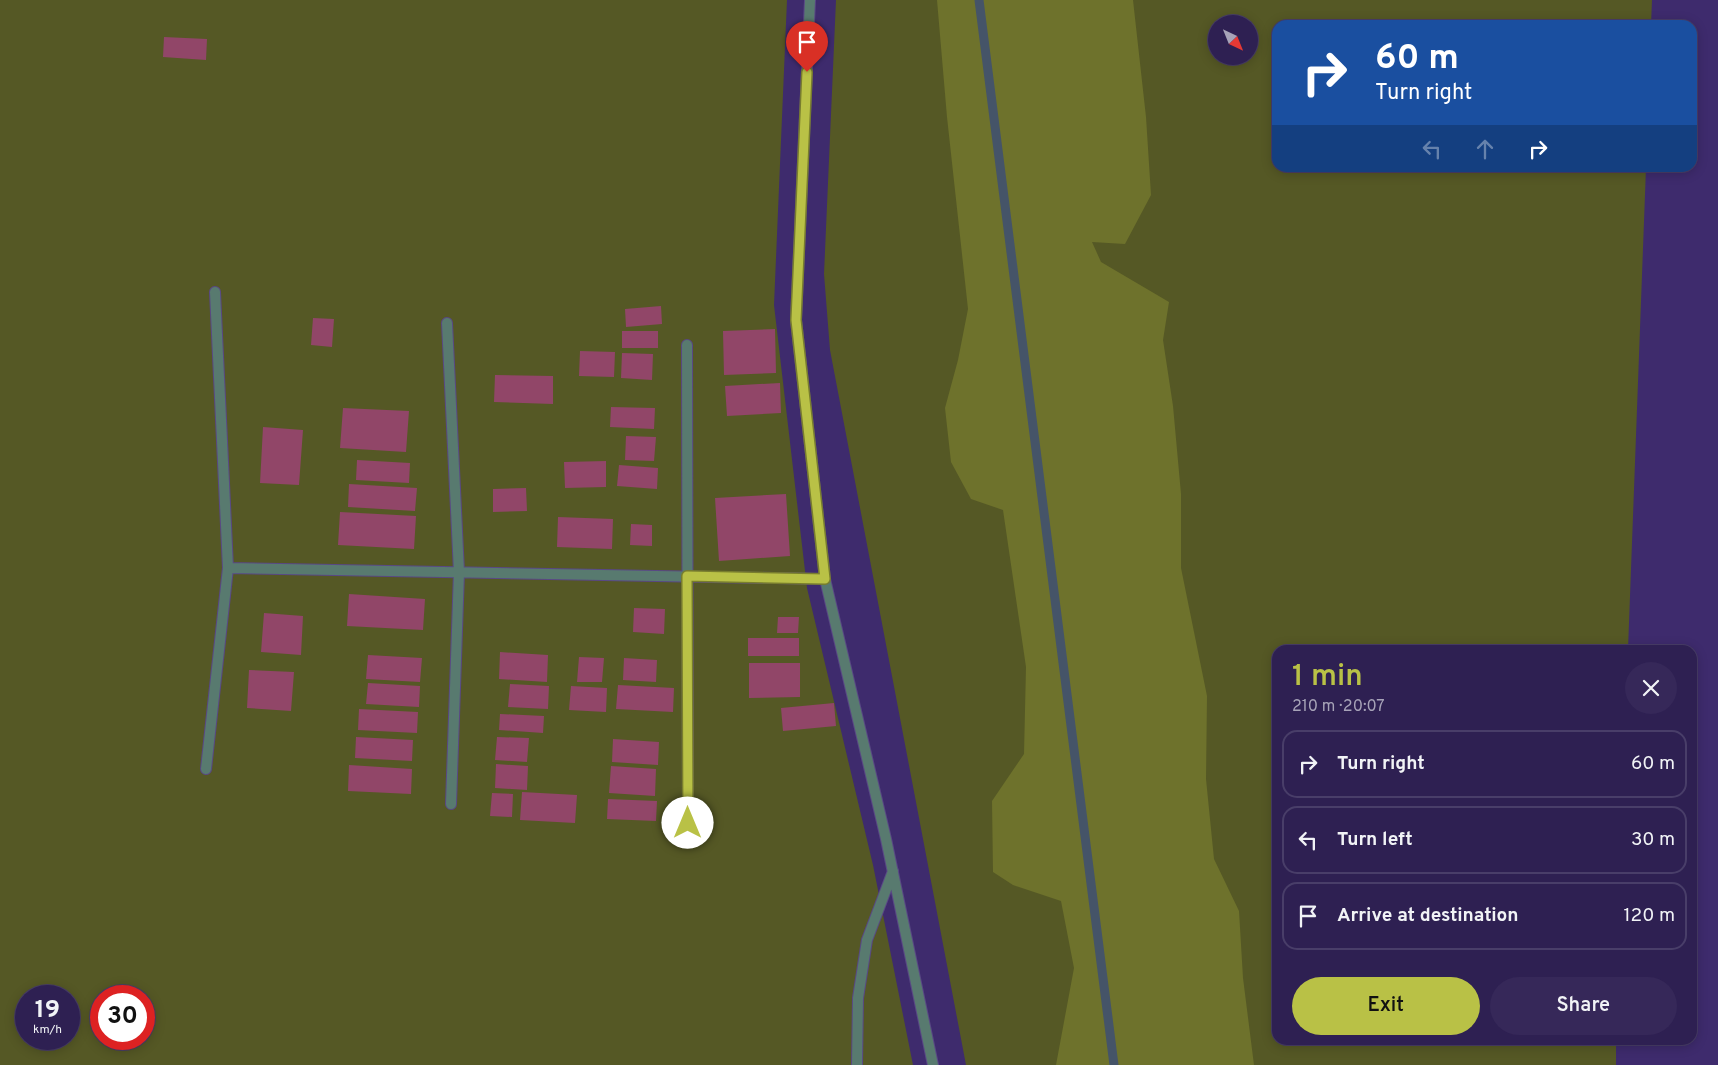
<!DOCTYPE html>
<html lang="en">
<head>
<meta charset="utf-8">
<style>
	:root { --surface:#2e2052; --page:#362859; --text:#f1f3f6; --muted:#a7a3b8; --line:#493e69; --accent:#b9c146 }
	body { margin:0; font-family:Overpass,sans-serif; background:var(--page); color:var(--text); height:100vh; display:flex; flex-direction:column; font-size:19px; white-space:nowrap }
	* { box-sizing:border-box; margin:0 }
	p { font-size:16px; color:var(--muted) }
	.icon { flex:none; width:28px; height:28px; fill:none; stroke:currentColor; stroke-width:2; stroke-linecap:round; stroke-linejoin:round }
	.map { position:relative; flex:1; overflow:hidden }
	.drawer { position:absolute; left:1272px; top:645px; width:425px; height:400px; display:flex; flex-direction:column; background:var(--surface); border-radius:15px; box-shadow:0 2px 12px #0003,0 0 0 1px var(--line) }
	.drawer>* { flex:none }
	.hud { position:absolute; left:1272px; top:20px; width:425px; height:152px; border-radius:15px; box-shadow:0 2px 12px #0003,0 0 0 1px var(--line); background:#1a4fa0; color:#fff; overflow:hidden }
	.needle { width:32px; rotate:137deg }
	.fabs { position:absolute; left:1208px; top:15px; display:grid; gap:10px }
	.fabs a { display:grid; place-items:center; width:50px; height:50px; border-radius:50%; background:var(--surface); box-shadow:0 2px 12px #0003,0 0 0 1px var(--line); font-size:25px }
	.speed { position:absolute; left:15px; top:985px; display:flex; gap:10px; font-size:25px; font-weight:700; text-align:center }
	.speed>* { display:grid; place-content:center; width:65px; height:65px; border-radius:50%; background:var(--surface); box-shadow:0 2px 12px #0003,0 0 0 1px var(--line); line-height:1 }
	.speed small { font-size:12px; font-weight:400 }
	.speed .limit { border:8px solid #d22; background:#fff; color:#111 }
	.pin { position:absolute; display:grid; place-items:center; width:42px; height:42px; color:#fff; margin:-51px -21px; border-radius:50% 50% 50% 0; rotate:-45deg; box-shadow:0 0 5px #0007 }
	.pin .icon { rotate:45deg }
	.me { position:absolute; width:55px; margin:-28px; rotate:0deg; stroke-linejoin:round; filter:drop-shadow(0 0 4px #0008) }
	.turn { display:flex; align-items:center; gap:18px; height:105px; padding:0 20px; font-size:22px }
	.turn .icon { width:65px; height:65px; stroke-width:2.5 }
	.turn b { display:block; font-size:35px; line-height:42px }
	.lanes { display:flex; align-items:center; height:48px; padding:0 20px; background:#0003; justify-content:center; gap:25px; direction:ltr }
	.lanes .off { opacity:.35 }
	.round { display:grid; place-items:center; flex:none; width:52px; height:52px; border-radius:26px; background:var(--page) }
	.headline { display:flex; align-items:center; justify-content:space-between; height:85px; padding:0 20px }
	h1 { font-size:30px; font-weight:600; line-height:38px; color:var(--accent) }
	.action { display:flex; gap:10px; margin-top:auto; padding:10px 20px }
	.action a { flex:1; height:58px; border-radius:30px; background:var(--accent); color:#111; font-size:20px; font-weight:600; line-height:58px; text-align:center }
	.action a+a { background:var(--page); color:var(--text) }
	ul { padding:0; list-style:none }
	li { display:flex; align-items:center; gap:15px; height:68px; margin:0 10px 8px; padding:0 10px; border:2px solid var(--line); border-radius:15px }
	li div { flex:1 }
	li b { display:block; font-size:19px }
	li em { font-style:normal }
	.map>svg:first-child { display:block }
	.green { fill:#555825; fill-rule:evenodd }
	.forest { fill:#6e722c }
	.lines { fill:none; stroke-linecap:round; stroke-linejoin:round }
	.stream { stroke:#455468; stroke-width:9 }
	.building { fill:#914668 }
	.street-casing { stroke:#594885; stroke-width:12 }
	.street { stroke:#587a6f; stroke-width:10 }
	.route-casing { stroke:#787d2e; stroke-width:12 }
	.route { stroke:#b9c146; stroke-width:9 }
</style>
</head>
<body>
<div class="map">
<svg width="1718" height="1065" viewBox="0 0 1718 1065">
	<rect width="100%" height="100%" fill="#3e2b6d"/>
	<path class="green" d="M0 0H787L774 305 807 588 873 865 913 1065H0ZM26 996H69V1039H26ZM101 996H144V1039H101Z
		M836 0H1652L1651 25H1278V168H1646L1628 650H1278V1040H1616V1065H966L830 350 824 274ZM1216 24H1249V56H1216Z"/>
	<path class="forest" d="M937 0H1133L1146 117 1151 195 1125 244 1092 242 1101 262 1169 302 1163 340 1173 406 1181 494V568L1207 696 1206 779 1214 859 1239 911 1243 978 1254 1065H1056L1074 968 1061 901 1013 885 993 872 992 801 1024 754 1026 667 1003 510 971 499 951 462 945 408 958 360 968 309 947 117Z"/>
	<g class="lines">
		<path class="stream" d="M979 0 1114 1065"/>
	</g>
	<path class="building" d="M164 37 207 39 206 60 163 57Z
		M661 306 662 324 626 327 625 309Z
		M313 318 334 319 332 347 311 345Z
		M775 329 776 373 724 375 723 331Z
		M622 331H658V348H622Z
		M580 351 615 352 614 377 579 376Z
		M622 353 653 354 652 380 621 378Z
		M495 375 553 376V404L494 402Z
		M780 383 781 413 727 416 725 386Z
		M611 407 655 408 654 429 610 427Z
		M343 408 409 411 406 452 340 448Z
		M263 427 303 430 299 485 260 483Z
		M626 436 656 437 654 461 625 460Z
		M357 460 410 463 409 483 356 480Z
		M606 461V487L565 488 564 462Z
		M619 465 658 468 657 489 617 486Z
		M349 484 417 488 415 511 348 507Z
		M526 488 527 511 493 512V489Z
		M786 494 790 556 719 561 715 498Z
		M340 512 416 516 414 549 338 545Z
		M558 517 613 519 612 549 557 547Z
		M631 524 652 525V546L630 545Z
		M349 594 425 599 423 630 347 626Z
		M634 608 665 609 664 634 633 632Z
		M264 613 303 616 301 655 261 652Z
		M778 617H799L798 633H777Z
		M748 638H799V656H748Z
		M500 652 548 655 547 682 499 679Z
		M368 655 422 658 420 682 366 679Z
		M579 657 604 658 602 682H577Z
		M624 658 657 660 656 682 623 680Z
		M749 663H800V697L749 698Z
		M249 670 294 672 291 711 247 708Z
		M368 683 420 686 419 707 366 704Z
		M510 684 549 686 548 709 508 707Z
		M618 685 674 688 673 712 616 709Z
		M571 686 607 688 606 712 569 710Z
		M834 703 836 726 783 731 781 708Z
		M359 709 418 712 417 733 358 730Z
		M500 714 544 716 543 733 499 730Z
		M356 737 413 740 412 761 355 758Z
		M497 737 529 738 527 762 495 760Z
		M613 739 659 742 658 765 612 762Z
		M496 764 528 766 527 790 495 788Z
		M349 765 412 769 411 794 348 791Z
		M611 766 656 769 655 796 609 793Z
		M522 792 577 795 575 823 520 820Z
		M492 793 513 794 512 817 490 816Z
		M608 799 657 801 656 821 607 819Z"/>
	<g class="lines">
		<defs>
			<path id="street" d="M810 0 796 320 825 579 886 839 933 1065
				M447 323 459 572 451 804
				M687 345 688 823
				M228 568 825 579
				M206 769 228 568 215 292
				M857 1065 858 998 867 940 893 871"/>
		</defs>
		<use href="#street" class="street-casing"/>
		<use href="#street" class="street"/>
	</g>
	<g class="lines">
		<defs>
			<path id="route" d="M688 823 687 576 825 579 796 320 807 72"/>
		</defs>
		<use href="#route" class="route-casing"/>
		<use href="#route" class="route"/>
	</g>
</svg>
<div class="fabs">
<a><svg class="needle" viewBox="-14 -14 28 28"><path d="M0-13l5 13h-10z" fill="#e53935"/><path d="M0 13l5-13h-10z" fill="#a7a3b8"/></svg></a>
</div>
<div class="speed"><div>19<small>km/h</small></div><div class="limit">30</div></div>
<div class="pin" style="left:807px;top:72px;background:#d93025"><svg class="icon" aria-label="arrive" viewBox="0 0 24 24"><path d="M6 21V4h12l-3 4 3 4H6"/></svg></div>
<svg class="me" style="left:688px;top:823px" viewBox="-20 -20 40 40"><circle r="19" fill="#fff"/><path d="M0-13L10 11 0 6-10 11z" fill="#b9c146"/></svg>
<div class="hud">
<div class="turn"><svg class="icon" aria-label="right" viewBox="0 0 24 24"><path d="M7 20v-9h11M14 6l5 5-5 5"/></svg><div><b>60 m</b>Turn right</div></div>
<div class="lanes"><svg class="icon off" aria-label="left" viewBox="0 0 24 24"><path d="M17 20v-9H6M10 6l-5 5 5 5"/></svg><svg class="icon off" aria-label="ahead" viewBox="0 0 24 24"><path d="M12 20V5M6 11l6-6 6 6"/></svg><svg class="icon" aria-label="right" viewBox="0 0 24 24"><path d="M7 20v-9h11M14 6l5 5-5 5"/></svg></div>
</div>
<section class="drawer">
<div class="headline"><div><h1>1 min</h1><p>210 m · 20:07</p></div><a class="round"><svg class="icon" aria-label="close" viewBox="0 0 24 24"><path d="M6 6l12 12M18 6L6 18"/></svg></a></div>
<ul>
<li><svg class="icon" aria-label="right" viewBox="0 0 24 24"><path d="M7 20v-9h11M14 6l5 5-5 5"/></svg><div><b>Turn right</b></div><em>60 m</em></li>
<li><svg class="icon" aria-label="left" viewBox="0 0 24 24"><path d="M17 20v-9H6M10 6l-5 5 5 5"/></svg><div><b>Turn left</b></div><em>30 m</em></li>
<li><svg class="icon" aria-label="arrive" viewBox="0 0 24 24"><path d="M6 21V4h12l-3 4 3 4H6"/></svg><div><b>Arrive at destination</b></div><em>120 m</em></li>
</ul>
<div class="action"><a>Exit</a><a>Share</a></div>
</section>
</div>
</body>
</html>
